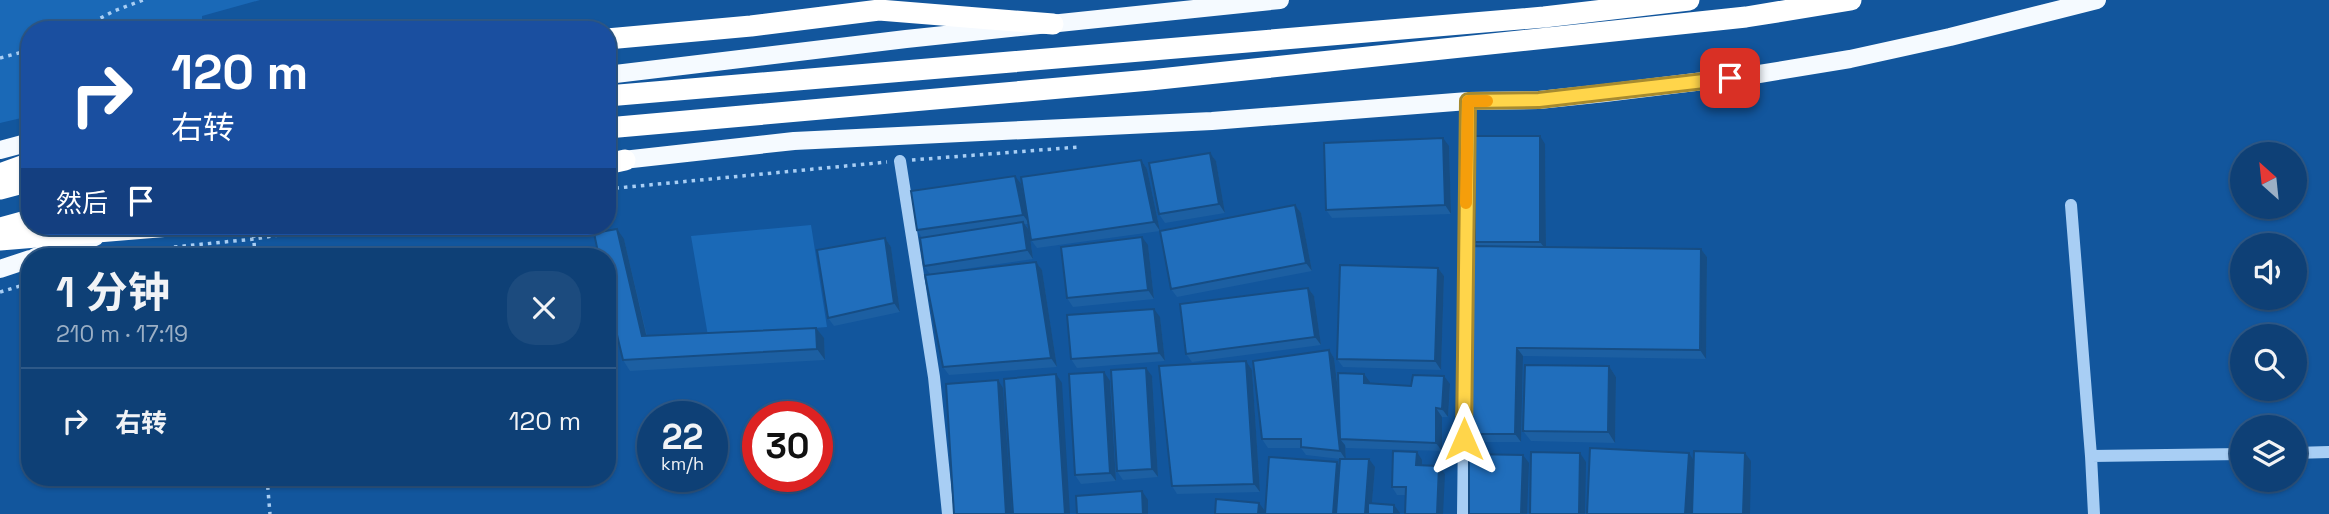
<!DOCTYPE html>
<html lang="zh">
<head>
<meta charset="utf-8">
<style>
	:root { --surface:#0e4076; --page:#1c4b7e; --text:#f1f3f6; --muted:#9bafc5; --line:#2e5988 }
	body { margin:0; font-family:"Space Grotesk","Noto Sans SC",sans-serif; background:var(--page); color:var(--text); height:100vh; display:flex; flex-direction:column; font-size:26px; white-space:nowrap }
	* { box-sizing:border-box; margin:0 }
	p { font-size:23px; color:var(--muted) }
	.icon { flex:none; width:38px; height:38px; fill:none; stroke:currentColor; stroke-width:2; stroke-linecap:round; stroke-linejoin:round }
	.map { position:relative; flex:1; overflow:hidden }
	.sheet { position:absolute; left:21px; top:248px; width:595px; height:238px; display:flex; flex-direction:column; background:var(--surface); border-radius:28px; box-shadow:0 2px 5px #0004,0 0 0 2px var(--line) }
	.sheet>* { flex:none }
	.hud { position:absolute; left:21px; top:21px; width:595px; height:214px; border-radius:28px; box-shadow:0 2px 5px #0004,0 0 0 2px var(--line); background:#1a4fa0; color:#fff; overflow:hidden }
	.needle { width:46px; rotate:333deg }
	.buttons { position:absolute; left:2230px; top:142px; display:grid; gap:14px }
	.buttons a { display:grid; place-items:center; width:77px; height:77px; border-radius:50%; background:var(--surface); box-shadow:0 2px 5px #0004,0 0 0 2px var(--line); font-size:35px }
	.speed { position:absolute; left:637px; top:401px; display:flex; gap:14px; font-size:35px; font-weight:700; text-align:center }
	.speed>* { display:grid; place-content:center; width:91px; height:91px; border-radius:50%; background:var(--surface); box-shadow:0 2px 5px #0004,0 0 0 2px var(--line); line-height:1 }
	.speed small { font-size:18px; font-weight:400 }
	.speed .limit { border:10px solid #d22; background:#fff; color:#111 }
	.pin { position:absolute; display:grid; place-items:center; width:60px; height:60px; color:#fff; margin:-30px; border-radius:14px; box-shadow:0 4px 10px #0006 }
	.me { position:absolute; width:77px; margin:-38px; rotate:0deg; stroke-linejoin:round; filter:drop-shadow(0 0 5px #0008) }
	.turn { display:flex; align-items:center; gap:24px; height:147px; padding:0 35px; font-size:32px }
	.turn .icon { width:91px; height:91px; stroke-width:2.5 }
	.turn b { display:block; font-size:49px; line-height:60px }
	.then { display:flex; align-items:center; height:66px; padding:0 35px; background:#0003; gap:14px; font-size:26px }
	.round { display:grid; place-items:center; flex:none; width:74px; height:74px; border-radius:28px; background:var(--page) }
	.headline { display:flex; align-items:center; justify-content:space-between; height:119px; padding:0 35px }
	h1 { font-size:42px; font-weight:700; line-height:52px }
	ul { padding:0; list-style:none }
	li { display:flex; align-items:center; gap:21px; height:105px; padding:0 35px; border-top:2px solid var(--line) }
	li div { flex:1 }
	li b { display:block; font-size:26px }
	li em { font-style:normal }
	.map>svg:first-child { display:block }
	.green { fill:#1a69b7 }
	.lines { fill:none; stroke-linecap:round; stroke-linejoin:round }
	.path { stroke:#a8cef4; stroke-width:3.5; stroke-dasharray:3.5 5; stroke-linecap:butt }
	.minor { stroke:#a8cef4; stroke-width:12 }
	.major { stroke:#f5faff; stroke-width:18 }
	.highway { stroke:#fff; stroke-width:21 }
	.highway-bridge { stroke:#fff; stroke-width:21 }
	.wall { fill:#1c5fa2 }
	.shaded-wall { fill:#164d84 }
	.building { fill:#206ebc; stroke:#164d84; stroke-width:2 }
	.route-casing { stroke:#a68a30; stroke-width:18 }
	.route { stroke:#ffd54a; stroke-width:12 }
	.slow { stroke:#f59e0b; stroke-width:12 }
</style>
</head>
<body>
<div class="map">
<svg width="2329" height="514" viewBox="0 0 2329 514">
	<rect width="100%" height="100%" fill="#12569d"/>
	<path class="green" d="M0 0H260L202 16V30H30V116L0 123Z
		M811 225 827 327 708 336 691 236Z"/>
	<g class="lines">
		<path class="path" d="M78 30 114 11 143 0
			M0 58 30 50
			M912 160 1079 147
			M607 189 887 162
			M253 226 255 257
			M174 247 254 239 334 226
			M114 257 138 250
			M0 292 30 283
			M267 478 270 514"/>
		<path class="minor" d="M900 161 934 377 948 514
			M2071 205 2091 456 2094 514
			M2294 453 2329 452
			M2091 456 2242 454
			M1463 514 1468 101"/>
		<path class="major" d="M607 75 906 39 1280 0
			M0 150 30 142
			M614 161 794 141 1212 121 1468 101 1539 100 1605 93 1753 75 1850 59 1950 37 2097 0
			M35 257 95 237
			M0 269 30 259"/>
		<path class="highway" d="M607 39 751 26 879 10 1053 24
			M607 96 1544 17 1689 0
			M607 128 1150 80 1746 17 1851 0
			M607 164 625 160
			M0 174 30 163
			M0 189 30 181
			M0 228 30 220"/>
		<path class="highway-bridge" d="M0 240 170 226"/>
	</g>
	<path class="wall" d="M1545 144 1546 247 1701 249 1707 257 1706 359 1523 356 1521 442H1475L1469 434 1478 246 1475 242Z
		M1449 146 1451 214 1332 218 1326 210Z
		M1210 153 1216 161 1225 213 1165 223 1159 214Z
		M1141 160 1147 169 1160 231 1037 248 1031 240 1028 224H1025L1029 230 1033 259 930 274 924 266 922 238 917 230 1021 184 1025 204Z
		M1295 205 1301 213 1312 271 1177 297 1171 289Z
		M885 238 891 247 900 312 834 326 828 318Z
		M624 239 647 336 824 338 825 360 630 371 623 360Z
		M1148 245 1154 299 1073 307 1067 298Z
		M1036 262 1042 270 1057 367 949 375 943 367Z
		M1438 268 1444 276 1441 370 1343 367 1337 359Z
		M1308 288 1314 296 1321 345 1192 362 1186 354Z
		M1160 317 1165 361 1077 368 1071 359Z
		M1329 350 1334 358 1339 395 1370 382V384L1411 386 1450 384 1448 417H1442V451L1346 448 1345 445 1346 459 1375 467 1372 503 1400 514H1265L1337 462 1340 466V459L1306 455 1301 448H1268L1262 439Z
		M1246 361 1252 370 1260 492 1177 494 1172 486Z
		M1609 366 1616 377 1615 443 1531 441 1523 431Z
		M1152 376 1158 477 1123 480 1117 471Z
		M1110 381 1116 481 1081 484 1075 475Z
		M1422 460V466H1439L1445 474 1405 495H1397L1392 487Z"/>
	<path class="shaded-wall" d="M1540 136 1545 144 1546 250 1540 242Z
		M1443 138 1449 146 1451 214 1445 205Z
		M1210 153 1216 161 1225 213 1219 204Z
		M1141 160 1147 169 1160 231 1154 222Z
		M1015 176 1021 184 1029 223 1023 215Z
		M1295 205 1301 213 1312 271 1306 263Z
		M1023 222 1029 230 1033 259 1027 250Z
		M617 229 624 239 649 347 642 336Z
		M1142 237 1148 245 1154 299 1148 290Z
		M885 238 891 247 900 312 894 303Z
		M1701 249 1707 257 1706 359 1700 350Z
		M1036 262 1042 270 1057 367 1051 358Z
		M1438 268 1444 276 1441 370 1435 361Z
		M1308 288 1314 296 1321 345 1315 337Z
		M1154 309 1160 317 1165 361 1159 353Z
		M816 328 824 338 825 360 817 349Z
		M1517 348 1523 356 1521 442 1515 434Z
		M1329 350 1334 358 1344 439H1340L1345 445 1346 460 1340 451Z
		M1246 361 1252 370 1260 492 1254 484Z
		M1609 366 1616 377 1615 443 1608 432Z
		M1146 368 1152 376 1158 477 1152 469Z
		M1104 372 1110 381 1116 481 1110 473Z
		M1056 374 1062 383 1070 514H1065Z
		M1364 374 1370 382V392L1364 383Z
		M1444 376 1450 384 1448 417 1442 409Z
		M998 380 1003 388 1012 514H1006Z
		M1436 408 1442 417V451L1436 443Z
		M1417 452 1422 460V474L1416 465Z
		M1580 453 1586 462 1585 514H1579Z
		M1689 453 1694 461 1692 514H1685Z
		M1745 453 1751 461 1750 514H1743Z
		M1523 455 1529 463 1527 514H1521Z
		M1369 459 1375 467 1371 514H1365Z
		M1337 462 1343 471 1339 514H1333Z
		M1439 466 1445 474 1443 514H1437Z
		M1142 491 1148 500V514H1143Z
		M1259 503 1265 511 1264 514H1258Z
		M1394 505 1400 513V514H1394Z"/>
	<path class="building" d="M1475 136H1540V242H1475Z
		M1443 138 1445 205 1326 210 1324 143Z
		M1210 153 1219 204 1159 214 1149 163Z
		M1141 160 1154 222 1031 240 1021 177Z
		M1015 176 1023 215 917 230 911 191Z
		M1295 205 1306 263 1171 289 1160 231Z
		M1023 222 1027 250 924 266 920 238Z
		M617 229 642 336 816 328 817 349 623 360 607 293V257H599L594 233Z
		M1142 237 1148 290 1067 298 1061 247Z
		M885 238 894 303 828 318 817 250Z
		M1472 246 1701 249 1700 350 1517 348 1515 434H1469Z
		M1036 262 1051 358 943 367 925 275Z
		M1340 265 1438 268 1435 361 1337 359Z
		M1308 288 1315 337 1186 354 1180 304Z
		M1154 309 1159 353 1071 359 1067 315Z
		M1329 350 1340 451 1301 447V439H1262L1253 361Z
		M1246 361 1254 484 1172 486 1159 366Z
		M1525 365 1609 366 1608 432 1523 431Z
		M1146 368 1152 469 1117 471 1111 370Z
		M1104 372 1110 473 1075 475 1069 374Z
		M1338 373 1364 374V383L1411 386 1413 375 1444 376 1442 409 1436 408V443L1340 439Z
		M1056 374 1065 514H1013L1004 379Z
		M998 380 1006 514H954L946 384Z
		M1590 448 1689 453 1685 514H1587Z
		M1393 451 1417 452 1416 465 1439 466 1437 514H1405L1406 487H1392Z
		M1694 451 1745 453 1743 514H1692Z
		M1531 452 1580 453 1579 514H1530Z
		M1469 454 1523 455 1521 514H1469Z
		M1269 457 1337 462 1333 514H1265Z
		M1340 459H1369L1365 514H1336Z
		M1142 491 1143 514H1077L1076 496Z
		M1216 499 1259 503 1258 514H1215Z
		M1368 503 1394 505V514H1368Z"/>
	<g class="lines">
		<defs>
			<path id="route" d="M1464 439 1468 101 1539 100 1730 78"/>
		</defs>
		<use href="#route" class="route-casing"/>
		<use href="#route" class="route"/>
		<path class="slow" d="M1466 203 1468 101H1487"/>
	</g>
</svg>
<div class="buttons">
<a><svg class="needle" viewBox="-14 -14 28 28"><path d="M0-13l5 13h-10z" fill="#e53935"/><path d="M0 13l5-13h-10z" fill="#9bafc5"/></svg></a>
<a><svg class="icon" aria-label="sound" viewBox="0 0 24 24"><path d="M4 9h4l5-4v14l-5-4H4zM17 9q2 3 0 6"/></svg></a>
<a><svg class="icon" aria-label="search" viewBox="0 0 24 24"><circle cx="10" cy="10" r="6"/><path d="M15 15l6 6"/></svg></a>
<a><svg class="icon" aria-label="layers" viewBox="0 0 24 24"><path d="M12 4l9 5-9 5-9-5zM3 14l9 5 9-5"/></svg></a>
</div>
<div class="speed"><div>22<small>km/h</small></div><div class="limit">30</div></div>
<div class="pin" style="left:1730px;top:78px;background:#d93025"><svg class="icon" aria-label="arrive" viewBox="0 0 24 24"><path d="M6 21V4h12l-3 4 3 4H6"/></svg></div>
<svg class="me" style="left:1464px;top:439px" viewBox="-20 -20 40 40"><path d="M0-17L14 15 0 8-14 15z" fill="#ffd54a" stroke="#fff" stroke-width="4"/></svg>
<div class="hud">
<div class="turn"><svg class="icon" aria-label="right" viewBox="0 0 24 24"><path d="M7 20v-9h11M14 6l5 5-5 5"/></svg><div><b>120 m</b>右转</div></div>
<div class="then">然后<svg class="icon" aria-label="arrive" viewBox="0 0 24 24"><path d="M6 21V4h12l-3 4 3 4H6"/></svg></div>
</div>
<section class="sheet">
<div class="headline"><div><h1>1 分钟</h1><p>210 m · 17:19</p></div><a class="round"><svg class="icon" aria-label="close" viewBox="0 0 24 24"><path d="M6 6l12 12M18 6L6 18"/></svg></a></div>
<ul>
<li><svg class="icon" aria-label="right" viewBox="0 0 24 24"><path d="M7 20v-9h11M14 6l5 5-5 5"/></svg><div><b>右转</b></div><em>120 m</em></li>
</ul>
</section>
</div>
</body>
</html>
